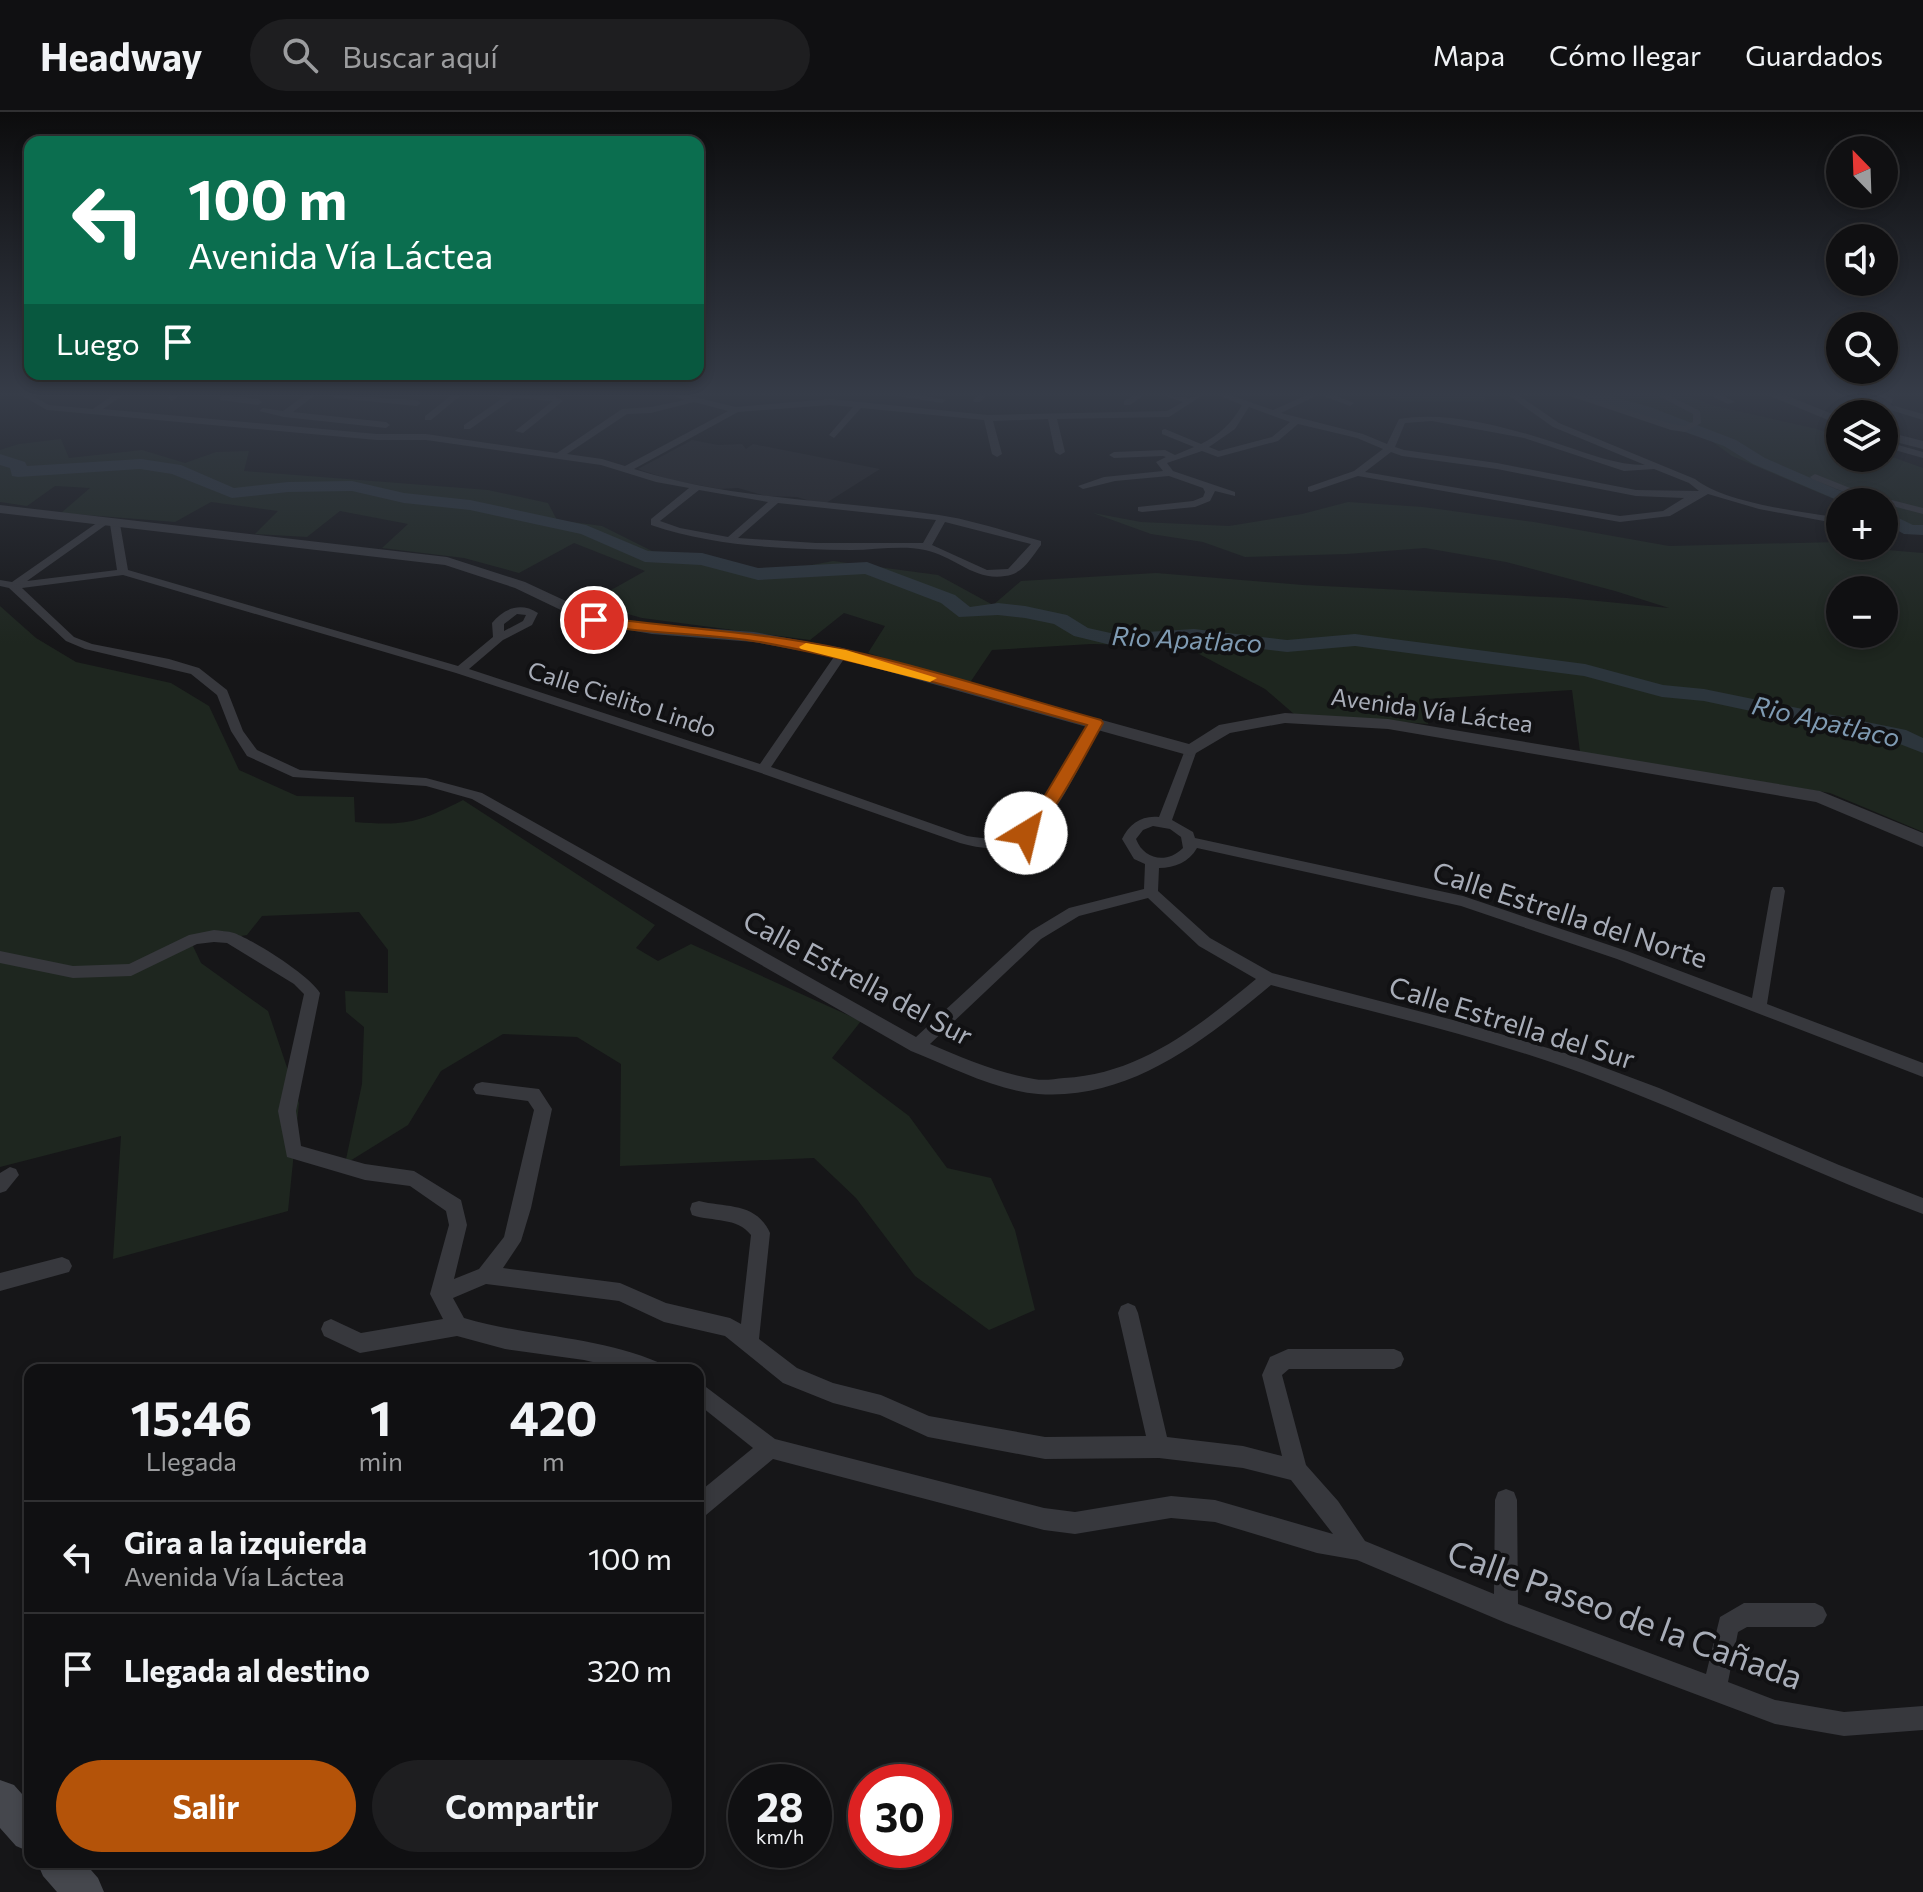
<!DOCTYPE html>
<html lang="es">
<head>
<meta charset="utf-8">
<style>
	:root { --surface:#101012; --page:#1e1e20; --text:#f1f3f6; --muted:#9c9d9f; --line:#303032; --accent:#b45309 }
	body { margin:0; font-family:Commissioner,sans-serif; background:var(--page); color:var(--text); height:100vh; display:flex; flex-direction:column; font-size:30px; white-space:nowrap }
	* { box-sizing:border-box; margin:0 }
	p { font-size:26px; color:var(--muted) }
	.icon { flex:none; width:44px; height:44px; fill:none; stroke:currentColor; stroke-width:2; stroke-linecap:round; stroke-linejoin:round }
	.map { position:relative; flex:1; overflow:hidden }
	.side { position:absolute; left:24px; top:1252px; width:680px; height:504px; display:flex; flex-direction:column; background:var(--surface); border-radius:16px; box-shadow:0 4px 12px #0003,0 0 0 2px var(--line) }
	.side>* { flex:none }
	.top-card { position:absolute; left:24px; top:24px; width:680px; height:244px; border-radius:16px; box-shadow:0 4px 12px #0003,0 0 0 2px var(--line); background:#0b6e4f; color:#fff; overflow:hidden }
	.needle { width:52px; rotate:337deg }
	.buttons { position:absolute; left:1826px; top:24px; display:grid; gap:16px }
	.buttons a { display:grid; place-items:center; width:72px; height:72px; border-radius:50%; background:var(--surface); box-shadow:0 4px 12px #0003,0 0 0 2px var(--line); font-size:40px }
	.speed { position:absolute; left:728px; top:1652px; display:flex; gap:16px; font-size:40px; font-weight:700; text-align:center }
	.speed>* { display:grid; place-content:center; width:104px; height:104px; border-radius:50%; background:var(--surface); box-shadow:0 4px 12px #0003,0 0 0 2px var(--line); line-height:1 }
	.speed small { font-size:20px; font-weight:400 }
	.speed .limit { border:12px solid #d22; background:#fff; color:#111 }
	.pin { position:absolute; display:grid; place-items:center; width:68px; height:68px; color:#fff; margin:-34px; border:4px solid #fff; border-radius:50%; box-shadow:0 2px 8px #0007 }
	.me { position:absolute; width:88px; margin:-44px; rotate:36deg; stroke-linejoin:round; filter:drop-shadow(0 0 6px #0008) }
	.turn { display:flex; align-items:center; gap:28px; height:168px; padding:0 32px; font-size:36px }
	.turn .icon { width:104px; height:104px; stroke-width:2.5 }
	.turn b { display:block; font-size:56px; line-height:68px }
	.then { display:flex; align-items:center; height:76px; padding:0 32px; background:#0003; gap:16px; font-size:30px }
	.eta { display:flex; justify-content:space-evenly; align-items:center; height:136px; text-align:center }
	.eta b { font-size:48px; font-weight:700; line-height:56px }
	.button { display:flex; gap:16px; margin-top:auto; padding:16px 32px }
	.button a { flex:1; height:92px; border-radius:48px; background:var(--accent); color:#fff; font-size:32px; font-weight:700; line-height:92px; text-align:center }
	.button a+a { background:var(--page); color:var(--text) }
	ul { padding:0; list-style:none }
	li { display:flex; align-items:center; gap:24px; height:112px; padding:0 32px; border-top:2px solid var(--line) }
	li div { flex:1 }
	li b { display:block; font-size:30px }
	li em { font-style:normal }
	header { display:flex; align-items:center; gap:48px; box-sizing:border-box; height:112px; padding:0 40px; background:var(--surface); border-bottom:2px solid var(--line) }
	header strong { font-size:38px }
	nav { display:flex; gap:44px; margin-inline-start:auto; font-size:28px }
	.search { width:560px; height:72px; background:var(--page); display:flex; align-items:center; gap:20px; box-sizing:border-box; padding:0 28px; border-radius:44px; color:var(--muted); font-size:30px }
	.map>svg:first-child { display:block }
	.built { fill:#222225 }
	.green { fill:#1e261f; fill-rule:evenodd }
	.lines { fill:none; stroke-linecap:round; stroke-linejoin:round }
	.river { fill:#2c353c; fill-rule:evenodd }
	.minor { fill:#37383d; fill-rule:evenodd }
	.tertiary { fill:#37383d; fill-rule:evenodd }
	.secondary { fill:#45474d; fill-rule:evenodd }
	.route { fill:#b45309; stroke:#753606; stroke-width:2 }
	.slow { fill:#f59e0b }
	.labels { text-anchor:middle; stroke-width:8; stroke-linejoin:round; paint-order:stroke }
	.far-street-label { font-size:24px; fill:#a8adb8; stroke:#111113 }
	.far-water-label { font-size:26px; font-style:italic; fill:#7f9bb3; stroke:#111113 }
	.street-label { font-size:28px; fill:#a8adb8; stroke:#111113 }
	.near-street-label { font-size:34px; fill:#a8adb8; stroke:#111113 }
</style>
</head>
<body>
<header>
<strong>Headway</strong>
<div class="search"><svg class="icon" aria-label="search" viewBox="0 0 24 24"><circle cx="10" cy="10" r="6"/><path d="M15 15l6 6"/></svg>Buscar aquí</div>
<nav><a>Mapa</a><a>Cómo llegar</a><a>Guardados</a></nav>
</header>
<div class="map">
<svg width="1923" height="1780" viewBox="0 0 1923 1780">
	<rect width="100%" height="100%" fill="#161618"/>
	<path class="built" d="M692 328 718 333 742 332 746 337 753 332 880 357 823 393 797 385 766 384 738 376 720 377 671 368 638 357Z"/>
	<path class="green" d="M1383 283H1486L1484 290H1401Z
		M1575 283H1687L1711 293 1817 317 1840 326V346H1884V342L1923 356V423L1884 408V390H1841L1732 344 1709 327Z
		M61 327 69 346 142 338 185 351 216 340 249 339 244 359 488 378 548 391 557 408 602 414 656 441 717 446 769 461 833 449 938 463 993 493 1021 469 1156 461 1303 473 1567 486 1669 496 1615 479 1506 450 1425 436 1347 442 1245 445 1203 430 1151 422 1093 401 1141 410 1229 414 1302 402 1348 390 1423 395 1534 410 1669 434 1837 430 1840 434 1923 441V720L1830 681 1580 640 1572 578 1427 587 1428 612 1294 602 1265 577 1184 534 1091 532 992 538 969 572 868 541 885 514 844 501 810 528 642 506 588 491 645 459 574 431 519 461 464 446 382 436 408 412 340 399 307 425 255 422 278 399 211 390 175 410 61 401 90 376 55 374 27 394 0 390V338L19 332ZM1840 478H1884V522H1840Z
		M0 494 36 526 76 550 171 571 209 594 239 658 297 684 354 685 355 710C406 714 418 711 463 688L655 813 636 836 658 849 691 832 861 909 832 946 909 1004 947 1056 991 1066 1015 1118 1035 1198 989 1218 915 1164 856 1086 814 1046 620 1054 621 952 577 925 503 922 441 959 408 1013 345 1052 362 972 364 915 346 900 345 879 388 881V838L359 800 262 804 247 823 192 832 201 851 268 899 299 991 288 1099 113 1147 121 1024 0 1055Z"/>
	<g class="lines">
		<path class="river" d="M1582 283H1607L1650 295 1736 328 1765 346 1866 390H1842L1753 352 1724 334Z
			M0 342 25 350 27 354 141 347 181 353 234 376 288 370 352 369 404 381 470 388 586 413 648 439 702 441 758 456 867 450 955 483 970 495 998 491 1025 494 1067 503 1088 516 1115 522 1194 517 1287 528 1355 522 1585 552 1663 573 1704 577 1906 618 1923 626V641L1892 629 1704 589 1662 585 1584 564 1355 534 1287 540 1194 529 1115 534 1074 524 1054 512 1025 506 998 503 959 505 941 491 865 462 758 468 701 453 645 450 581 422 470 398 404 391 352 379 288 380 232 386 172 362 140 357 18 365 12 364 10 356 0 353Z
			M1884 399 1913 413H1923V423L1904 422 1884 411Z"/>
		<path class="minor" d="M21 283H31L49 293 93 297 113 283H123L103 297 377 322H426L557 341 622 297 651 295 685 288 672 283H686L736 295 830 287 988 303 1167 299 1183 290 1163 283 1189 286 1203 283 1169 305 1057 307 1065 340 1060 343 1055 340 1048 307 993 309 1002 342 997 345 992 342 984 308 861 296 834 326 829 323 853 295 830 293 738 300 634 357C732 388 838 388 939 403 973 408 1007 420 1041 429V433C1031 446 1023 462 1005 464 974 469 954 444 925 438 902 433 875 438 851 438 784 437 716 435 651 413V407L689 376 656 370 601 353 426 328H377L47 298ZM694 290 728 299 625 354 602 347 567 342 627 302 651 301ZM699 378 768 390 728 425 680 416 660 409ZM778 391 936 408 923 431H816L738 426ZM945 410 1031 432 1008 457 987 458 932 433Z
			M170 283H179L172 289 168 286Z
			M223 283 258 287 262 290 258 293 220 288 219 286Z
			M305 283H315L293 300 386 310 390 313 386 316 284 305 259 299 263 296 283 299Z
			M331 283 417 288 421 291 417 294 335 286Z
			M452 283 460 284 431 308H425V304Z
			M490 283H553L563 289 523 321 515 319 553 289 514 286 470 317H464V313L503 286Z
			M891 283H920L946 288 942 291Z
			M978 283H987L980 290H974L973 288Z
			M1134 283H1144L1130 293H1124V289Z
			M1218 283H1230L1273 298 1307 283H1318L1281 301 1363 322 1387 332 1399 307C1449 298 1514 317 1562 333 1590 342 1616 353 1645 353L1553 315 1508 283H1518L1559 311 1695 367C1727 392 1800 399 1840 406V412L1759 397 1708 382 1670 404 1620 410 1358 364 1311 380 1308 379V375L1354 359 1383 337 1357 326 1298 312 1278 329 1218 345 1202 339 1167 351 1173 359 1235 380V384L1215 379 1210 389 1195 395 1142 400 1138 399V395L1193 389 1203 385 1205 380 1203 376 1169 364 1115 369 1083 377 1078 374 1104 365 1163 359 1156 350 1166 345 1163 344 1114 346 1109 343 1114 340 1165 338 1175 343 1194 335 1162 322V318L1165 317 1201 332C1219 323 1232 311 1242 293ZM1249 295 1290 310 1272 325 1219 339 1209 335 1235 317ZM1432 309 1524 326 1624 359 1654 357 1689 371 1699 379 1636 378 1497 351 1404 338 1395 335 1405 311ZM1391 340 1402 344 1497 357 1636 384 1684 386 1663 399 1620 404 1365 360Z
			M1321 283H1334L1354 291 1350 294Z
			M1567 283H1580L1672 312 1684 314 1693 310V302L1657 283H1668L1700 299 1701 311 1685 320 1671 318Z
			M1710 283H1722L1735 290 1728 292Z
			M1874 283H1885L1893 287 1891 293 1923 302V308L1887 297 1881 302H1872L1884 290Z
			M1884 329 1923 340V346L1884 335Z
			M1815 362 1860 380 1923 396V402L1854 384 1812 367 1810 365Z
			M101 408 110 410 27 469 117 458 110 412 115 409 120 412 128 458 458 554 493 525 492 511C504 496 521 490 538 501L532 513 503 528 469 557 760 652 838 539H846L848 541 771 655 967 724C981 726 997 729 1010 724 1046 710 1072 640 1092 608H1100L1102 611C1085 642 1054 715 1022 730 1002 739 980 737 960 731L758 660 456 561 123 463 22 476 74 525 92 532 169 547 199 556 227 578 243 619 257 638 300 658 426 666 482 681 916 925 1031 819 1069 796 1144 777 1145 752 1134 747 1122 727C1129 712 1142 703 1159 705L1185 638 1191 634 1197 638 1172 708 1193 720 1195 726 1463 784 1627 839 1752 886 1771 779 1773 775H1783L1785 779 1767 892 1923 951V965L1617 847 1461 794 1197 736C1189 750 1175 756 1159 756L1158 779 1210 826 1272 861 1453 908 1568 942 1659 976 1839 1053 1923 1086V1102C1814 1062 1711 1010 1603 969 1496 927 1382 903 1271 873 1206 927 1130 989 1038 982 995 978 951 955 911 939L472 687 426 674 293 665 247 644 231 619 217 583 191 562 85 537 66 529 9 476 0 474V468L12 470ZM517 502 526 503 523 509 504 519V512ZM1153 714 1170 717 1181 725 1183 736C1167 752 1144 748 1136 727L1143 718ZM1148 786 1199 834 1256 867C1199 914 1141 962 1064 966 1054 967 1044 969 1034 967 998 961 963 946 930 932L1041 827 1079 804Z
			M214 818C220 819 228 819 234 821 255 829 309 863 320 881L296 999 301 1034 365 1052 414 1059 461 1088 467 1113 454 1167 479 1157 504 1125 534 998 528 989 476 982 473 977 476 972 482 970 539 977 552 997 531 1096 521 1129 503 1156 620 1171 666 1191 730 1206 741 1212 751 1123C737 1105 713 1110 692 1103L690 1097 692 1091 699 1089C727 1096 756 1090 770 1121L759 1227 797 1256 833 1271 881 1283 929 1304 1045 1325 1146 1324 1118 1201 1121 1194 1128 1191 1135 1194 1138 1201 1167 1325 1243 1334 1282 1344 1262 1263 1270 1245 1288 1237H1394L1401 1240 1404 1247 1401 1254 1394 1257H1289L1282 1263 1306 1353 1338 1389 1365 1429 1494 1482 1495 1388 1498 1380 1506 1377 1514 1380 1517 1388 1518 1492 1706 1562 1720 1505 1744 1491H1815L1823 1495 1827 1503 1823 1511 1815 1515H1747L1738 1520 1728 1570 1775 1588 1844 1600 1923 1594V1618L1844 1624 1775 1612 1506 1511 1357 1448 1317 1441 1215 1410 1171 1406 1075 1422 1044 1418 773 1347 706 1403 698 1406V1381L753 1336 698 1292V1269L775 1327 1044 1396 1075 1400 1171 1384 1215 1388 1333 1422 1291 1368 1243 1356 1159 1346 1045 1347 928 1325 880 1303 833 1291 783 1271 725 1224 664 1210 619 1189 486 1172 453 1186 464 1206C529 1225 597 1224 660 1251L663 1258H627L584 1248 505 1237 457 1224 360 1241 324 1224 321 1217 324 1210 331 1207 361 1221 443 1207 430 1182 449 1113 446 1099 410 1074 365 1068 287 1045 278 999 304 882 294 872 227 831 214 830 197 832 131 864 73 866 0 851V839L73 854 129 852 189 823Z
			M10 1055 16 1057 19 1063 6 1079 0 1081V1061Z
			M62 1145 69 1148 72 1154 69 1160 0 1179V1161Z"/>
		<path class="tertiary" d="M1768 283H1785L1840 305V313Z
			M1884 319 1923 329V337L1884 327Z
			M0 393 447 445 525 470 598 504 652 512 754 520 842 536 1189 632 1219 613 1285 601 1388 607 1820 679 1923 721V735L1816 690 1388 617 1285 611 1230 621 1191 644 840 546 754 530 652 522 588 511 515 476 445 453 0 401Z"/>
		<path class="secondary" d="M0 1668 14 1673 30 1691V1740L16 1734 0 1716Z
			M37 1750H84L98 1766 104 1780H57L43 1764Z"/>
	</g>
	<linearGradient id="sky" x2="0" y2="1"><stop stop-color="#0c0c0d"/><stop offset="0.53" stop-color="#363c48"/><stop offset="1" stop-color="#363c48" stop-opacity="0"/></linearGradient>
	<rect width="1923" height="532" fill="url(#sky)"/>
	<path class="route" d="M594 504C677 517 760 519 842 537 929 556 1015 584 1101 608L1103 611C1090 634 1046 720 1026 727L1018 721 1034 702 1087 613C979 583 871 550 760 530 704 520 646 523 589 511L588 508Z"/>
	<path class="slow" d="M806 531 846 538 937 566 930 570 801 537 799 535Z"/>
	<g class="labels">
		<g class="far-street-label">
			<text transform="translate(622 588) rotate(18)" y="8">Calle Cielito Lindo</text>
			<text transform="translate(1432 599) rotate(8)" y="8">Avenida Vía Láctea</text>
		</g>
		<g class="far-water-label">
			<text transform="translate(1187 528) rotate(3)" y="9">Rio Apatlaco</text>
			<text transform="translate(1826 610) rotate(13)" y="9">Rio Apatlaco</text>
		</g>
		<g class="street-label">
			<text transform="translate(1570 803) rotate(18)" y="10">Calle Estrella del Norte</text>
			<text transform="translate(858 866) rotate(28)" y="10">Calle Estrella del Sur</text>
			<text transform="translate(1512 911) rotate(17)" y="10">Calle Estrella del Sur</text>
		</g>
		<g class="near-street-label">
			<text transform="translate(1625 1503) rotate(20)" y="12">Calle Paseo de la Cañada</text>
		</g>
	</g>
</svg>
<div class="buttons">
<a><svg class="needle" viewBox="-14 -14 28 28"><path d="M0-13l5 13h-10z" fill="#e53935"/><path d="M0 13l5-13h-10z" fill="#9c9d9f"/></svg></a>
<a><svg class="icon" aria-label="sound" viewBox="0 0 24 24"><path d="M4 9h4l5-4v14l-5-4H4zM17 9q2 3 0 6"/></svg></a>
<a><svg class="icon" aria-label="search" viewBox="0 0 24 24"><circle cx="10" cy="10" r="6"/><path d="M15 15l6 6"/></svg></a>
<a><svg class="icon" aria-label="layers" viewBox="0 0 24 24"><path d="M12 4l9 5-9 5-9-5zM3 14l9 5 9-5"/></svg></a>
<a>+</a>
<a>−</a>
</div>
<div class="speed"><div>28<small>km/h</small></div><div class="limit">30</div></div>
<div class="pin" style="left:594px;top:508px;background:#d93025"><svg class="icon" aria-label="arrive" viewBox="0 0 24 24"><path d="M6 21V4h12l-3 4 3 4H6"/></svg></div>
<svg class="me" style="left:1026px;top:721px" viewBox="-20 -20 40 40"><circle r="19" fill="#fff"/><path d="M0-13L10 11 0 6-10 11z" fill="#b45309"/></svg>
<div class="top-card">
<div class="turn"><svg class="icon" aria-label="left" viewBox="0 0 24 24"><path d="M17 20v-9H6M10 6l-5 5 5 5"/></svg><div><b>100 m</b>Avenida Vía Láctea</div></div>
<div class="then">Luego<svg class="icon" aria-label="arrive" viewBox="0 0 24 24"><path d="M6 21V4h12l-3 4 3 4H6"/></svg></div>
</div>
<section class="side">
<div class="eta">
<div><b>15:46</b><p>Llegada</p></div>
<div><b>1</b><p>min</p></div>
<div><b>420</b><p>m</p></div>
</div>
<ul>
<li><svg class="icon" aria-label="left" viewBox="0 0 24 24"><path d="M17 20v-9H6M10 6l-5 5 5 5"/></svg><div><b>Gira a la izquierda</b><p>Avenida Vía Láctea</p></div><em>100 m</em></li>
<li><svg class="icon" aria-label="arrive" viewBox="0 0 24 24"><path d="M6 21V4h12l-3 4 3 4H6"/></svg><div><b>Llegada al destino</b></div><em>320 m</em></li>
</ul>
<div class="button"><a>Salir</a><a>Compartir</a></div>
</section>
</div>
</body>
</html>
